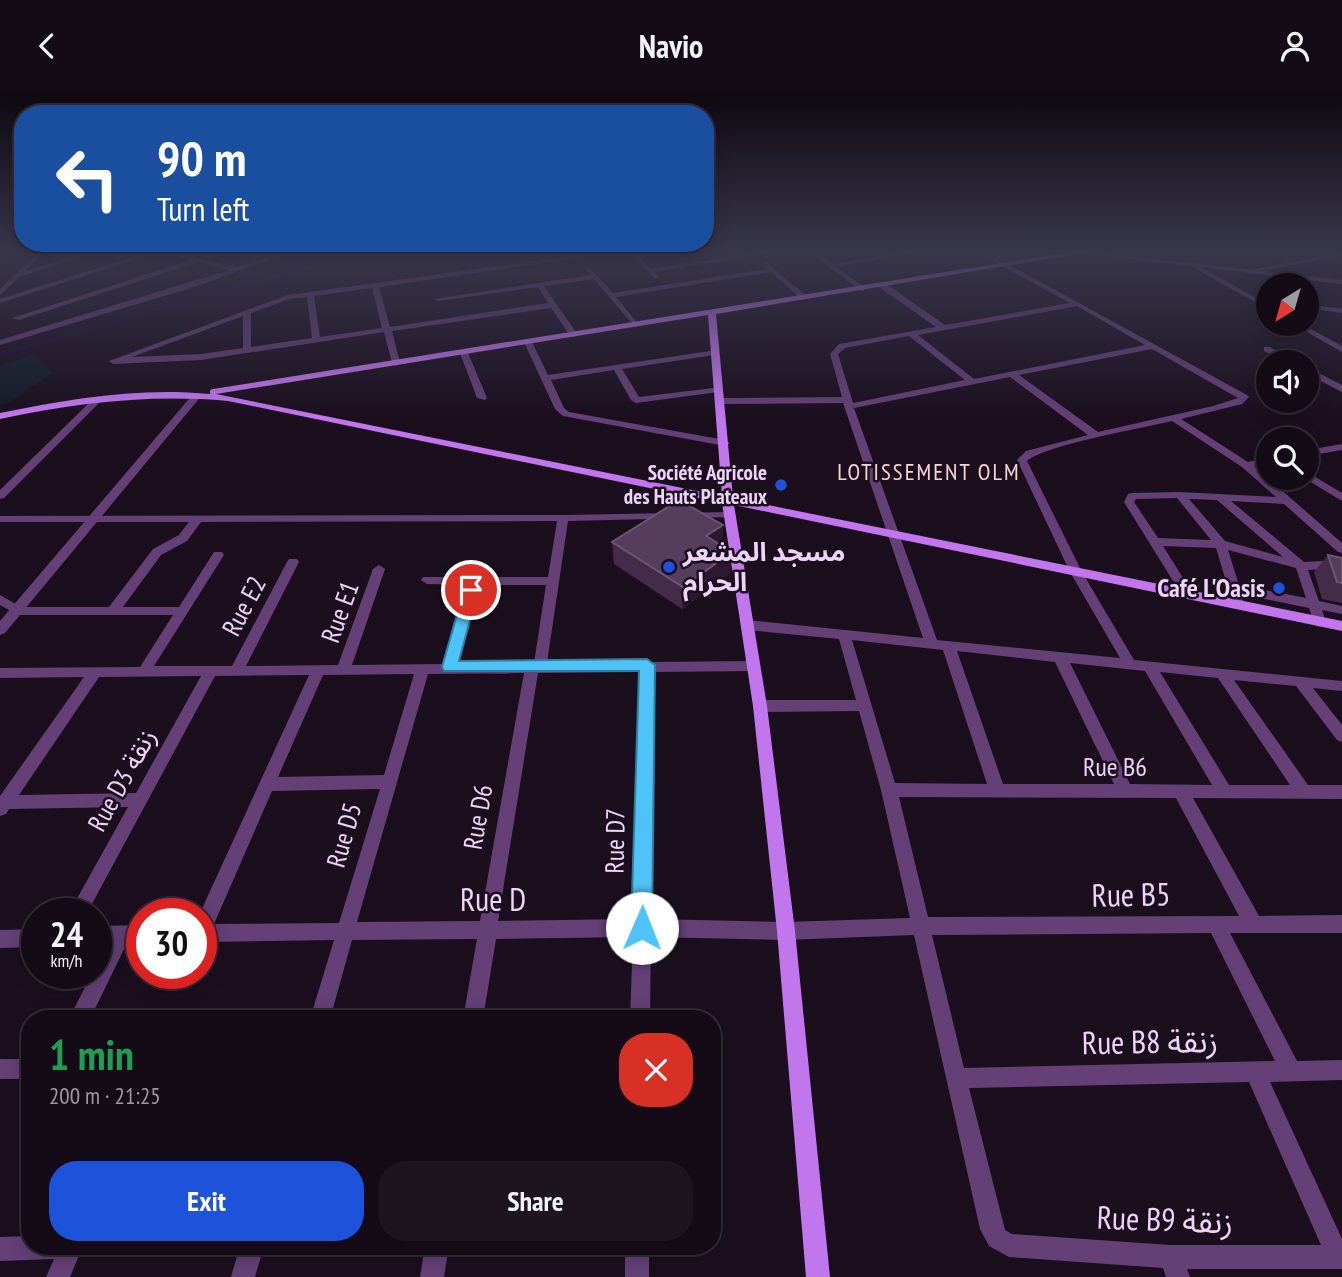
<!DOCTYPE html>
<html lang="en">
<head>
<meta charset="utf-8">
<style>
	:root { --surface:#140b16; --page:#1d141f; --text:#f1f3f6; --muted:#9d9ba1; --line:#332b35; --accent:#1d52db }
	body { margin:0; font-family:"PT Sans Narrow","Noto Sans Arabic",sans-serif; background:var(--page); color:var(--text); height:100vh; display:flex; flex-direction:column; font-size:26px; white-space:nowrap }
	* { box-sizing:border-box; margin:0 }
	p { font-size:23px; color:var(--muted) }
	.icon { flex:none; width:38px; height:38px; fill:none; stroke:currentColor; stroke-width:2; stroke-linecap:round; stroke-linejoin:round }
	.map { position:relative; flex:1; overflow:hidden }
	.drawer { position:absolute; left:21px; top:919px; width:700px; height:245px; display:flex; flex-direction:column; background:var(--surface); border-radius:28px; box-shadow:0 4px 18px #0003,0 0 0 2px var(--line) }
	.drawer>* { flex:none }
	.top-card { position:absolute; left:14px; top:14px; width:700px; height:147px; border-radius:28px; box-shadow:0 4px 18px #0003,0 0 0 2px var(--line); background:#1a4fa0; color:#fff; overflow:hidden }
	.needle { width:46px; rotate:217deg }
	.buttons { position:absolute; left:1256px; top:182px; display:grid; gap:14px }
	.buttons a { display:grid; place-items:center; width:63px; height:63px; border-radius:50%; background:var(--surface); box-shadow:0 4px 18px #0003,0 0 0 2px var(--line); font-size:35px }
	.speed { position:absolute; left:21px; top:807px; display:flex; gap:14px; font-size:35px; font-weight:700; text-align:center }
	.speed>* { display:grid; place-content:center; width:91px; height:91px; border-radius:50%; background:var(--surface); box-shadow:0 4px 18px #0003,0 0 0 2px var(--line); line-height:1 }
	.speed small { font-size:18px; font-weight:400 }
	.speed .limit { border:10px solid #d22; background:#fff; color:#111 }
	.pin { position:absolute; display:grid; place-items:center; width:60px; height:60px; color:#fff; margin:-30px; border:4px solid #fff; border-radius:50%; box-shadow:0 2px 7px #0007 }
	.me { position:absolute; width:77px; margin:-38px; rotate:1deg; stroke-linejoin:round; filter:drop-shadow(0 0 5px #0008) }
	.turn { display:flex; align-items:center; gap:24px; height:147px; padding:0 28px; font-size:32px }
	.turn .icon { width:91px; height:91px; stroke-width:2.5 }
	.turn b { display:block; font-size:49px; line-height:60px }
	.round { display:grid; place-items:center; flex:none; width:74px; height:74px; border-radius:28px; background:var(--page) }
	.head { display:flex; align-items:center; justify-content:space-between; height:119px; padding:0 28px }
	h1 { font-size:42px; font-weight:700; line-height:52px; color:#1e9e55 }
	.action { display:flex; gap:14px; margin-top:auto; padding:14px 28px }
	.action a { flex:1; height:80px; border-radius:28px; background:var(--accent); color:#fff; font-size:28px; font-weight:700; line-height:80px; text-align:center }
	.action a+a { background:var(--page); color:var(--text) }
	header { display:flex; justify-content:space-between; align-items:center; height:91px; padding:0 28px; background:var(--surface); font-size:32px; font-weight:700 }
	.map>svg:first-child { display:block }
	.green { fill:#131c28 }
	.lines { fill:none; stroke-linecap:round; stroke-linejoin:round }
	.stream { stroke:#190f37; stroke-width:3.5 }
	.minor { fill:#644077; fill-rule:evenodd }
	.tertiary { fill:#644077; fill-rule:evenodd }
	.secondary { fill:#c276ed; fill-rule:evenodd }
	.wall { fill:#442b4a }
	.shaded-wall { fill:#2c1831 }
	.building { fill:#563d5d; stroke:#6e5475; stroke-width:2 }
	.route { fill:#4fc3f7; stroke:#337fa1; stroke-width:2 }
	.poi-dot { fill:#1d52db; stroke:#1b0f1e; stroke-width:2.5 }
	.labels { text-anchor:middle; stroke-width:5; stroke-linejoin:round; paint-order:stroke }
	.far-poi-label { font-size:21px; font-weight:bold; fill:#efd3f9; stroke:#1b0f1e; text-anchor:end }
	.far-neighbourhood-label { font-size:23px; letter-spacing:2px; fill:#f9d4d5; stroke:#1b0f1e }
	.poi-label { font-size:26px; font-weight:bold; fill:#efd3f9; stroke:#1b0f1e; text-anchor:start }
	.street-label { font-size:26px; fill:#efd3f9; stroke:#1b0f1e }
	.near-street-label { font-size:32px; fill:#efd3f9; stroke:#1b0f1e }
</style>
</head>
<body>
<header><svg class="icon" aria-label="back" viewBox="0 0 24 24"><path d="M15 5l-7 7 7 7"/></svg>Navio<svg class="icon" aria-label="person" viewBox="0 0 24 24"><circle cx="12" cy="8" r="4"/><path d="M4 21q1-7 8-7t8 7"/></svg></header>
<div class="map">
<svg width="1342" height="1186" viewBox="0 0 1342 1186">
	<rect width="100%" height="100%" fill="#1b0f1e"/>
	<path class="green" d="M33 264 52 282 9 312 0 314V275Z"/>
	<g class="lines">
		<path class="stream" d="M0 263 279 184 379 161"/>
		<path class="minor" d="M0 161H10L0 165Z
			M86 161H97L22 185 15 183Z
			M148 161H159L0 212V208Z
			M165 161H177L236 176 280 161H290L194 196 0 254V249L229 179 198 171 19 229 12 227 191 169Z
			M599 161H619L379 196 390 236 548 212 538 196 438 210 434 208 591 184 585 178 589 176 613 202 767 178 763 173 766 171 809 207 802 209 771 181 616 206 639 234 635 236 594 188 544 195 578 244 574 246H571L551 217 392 240 400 272 396 275 392 272 384 241 201 269 113 273 109 270 288 204ZM372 197 382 237 320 246 314 205ZM307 206 312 247 251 256V222L289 208ZM243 225V257L201 263 132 266Z
			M629 161H636L651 178 757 161H775L655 181 659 186 655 188Z
			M809 161H817L832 173 901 161H918L836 176 864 196V200H861Z
			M977 161H986L1247 304 1249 306 1242 313 1181 328 1248 371 1269 366V372L1254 375 1342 452V462L1338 461 1284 413 1231 410 1304 471 1342 469V477L1308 479 1319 510 1342 515V523L1322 519 1326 531 1320 536 1315 534 1309 517 1241 503 1244 514 1238 518 1234 517 1216 457 1163 455 1193 503 1187 507 1183 506 1124 411 1128 403 1132 402 1180 401 1276 406 1242 376 1172 330C1143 337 1045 354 1027 370L1082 481 1134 569 1342 590V600L1313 597 1342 634V651L1337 649 1296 595 1234 589 1308 694H1342V708L1193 707 1259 825 1342 824V842H1230L1297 970 1342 969V989L1270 991 1342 1148V1178H1187L1190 1186H1166L1163 1177 1009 1166 989 1155 980 1138 914 844 786 849 651 846 650 928H630L633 846 496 848 483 928H463L477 848 352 849 330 928H310L334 849 201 851 200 822 309 584 215 585 87 822H69L128 716 9 718 6 723 0 725V705L84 586 0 587V577L140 576 173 524H18L0 514V504L21 516H109L153 458 179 444 189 431H0V425L563 424 729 421 735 424 733 426 568 430 547 572 642 571 647 569 652 571 754 570 761 575 754 580 654 581 651 828 786 831 910 827 881 699 859 620 760 621 755 619 753 615 755 611 760 609H856L839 548 748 539 741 534 748 529 923 547 843 312 720 313 715 310 720 307 842 306 830 263 839 253 936 236 879 196V192H885L945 234 1070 212ZM1077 215 1145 254 974 288 918 244ZM909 245 965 289 853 312 838 263 845 257ZM1152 258 1238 307 1213 315 1098 341 1019 284ZM1010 286 1088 344 1026 360 1017 369 1070 481 1120 567 937 549 854 317ZM1177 407 1211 449 1158 447 1134 411 1136 408ZM1189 408 1217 409 1283 466 1225 450ZM557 430 548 486H423L421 489 427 493 468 494 443 573 352 574 385 478 379 474 373 478 338 574 246 575 299 471 297 468H289L287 471 232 575H154L224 464 222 461H214L179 516H123L161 464 187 450 201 431ZM1228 459 1296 477 1306 507 1239 494ZM480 494H546L534 572 457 573ZM852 549 943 559 987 693 895 692ZM957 560 1055 571 1114 693H1003ZM1070 572 1145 580 1212 694 1130 693ZM640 581 633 828 498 830 538 582ZM1160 581 1218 587 1290 694H1229ZM524 582 480 830 357 831 428 583ZM414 583 384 684 278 686 323 584ZM201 585 136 702 19 704 99 586ZM380 698 339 832 214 833 272 700ZM899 706 1176 707 1239 825 928 826ZM1211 842 1275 970 964 977 932 844ZM1249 991 1321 1154H1170L1012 1143 1005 1139 969 997Z
			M1342 161V165L1249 182 1245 180Z
			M1191 173H1195L1269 214V219L1191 175Z
			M1307 213 1342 218V222L1307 217Z
			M1293 233H1302L1342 255V261Z
			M525 249 532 251 548 284 717 259V263L714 264 622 278 639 306 721 296 723 298 718 301 636 312 631 309 614 279 551 289 564 317 569 321 725 349 730 352 725 355 563 325 555 318 524 251Z
			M1264 256H1270L1296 271H1286L1264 260Z
			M464 259 468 262 487 307 485 309 477 307 460 262Z
			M1307 276 1342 294V301L1307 283Z
			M94 307 102 309 4 407 0 408V399Z
			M1342 353V359L1307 365V359Z
			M1307 381 1342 402V410L1304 387H1307Z
			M142 834V852H127L90 928H69L92 882H96V874L107 853H96V835Z
			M37 838V856L0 857V839Z
			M0 968H30V988H0Z
			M30 1145V1155H83L70 1186H46L54 1168 0 1170V1146Z
			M240 1155H264L255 1186H231Z
			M425 1155H449L444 1186H420Z
			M625 1155H649V1186H625Z"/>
		<path class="tertiary" d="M39 161H46L0 204V198Z
			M1096 161 1342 189V193L1081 162Z
			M194 302 202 304 5 542 0 544V530Z"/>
		<path class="secondary" d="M1071 161H1089L716 223 733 407 1342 530V540L734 414 767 615 795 840 830 1186H806L777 840 753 615 722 412 228 310C151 303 76 312 0 328V322C69 308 139 296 210 303V299L213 298ZM708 224 722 405 216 303Z"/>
	</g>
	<path class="wall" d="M723 434 722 455 730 483 682 518 614 473 612 451Z
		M1328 464 1342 467V512L1322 508 1314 481Z"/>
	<path class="shaded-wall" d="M723 434 722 456 706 445Z
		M732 461 730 483 682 518 683 496Z"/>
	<path class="building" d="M679 409 723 434 706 445 732 461 683 496 612 451Z
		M1328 464 1342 467V492L1337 491Z"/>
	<linearGradient id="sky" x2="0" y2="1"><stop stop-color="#0f0810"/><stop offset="0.49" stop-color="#39374c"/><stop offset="1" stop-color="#39374c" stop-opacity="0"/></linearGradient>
	<rect width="1342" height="327" fill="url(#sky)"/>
	<path class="route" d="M471 494 478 499 459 570 647 568 655 574 652 837 649 844 642 847 634 844 631 837 639 580H444L442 576 464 499Z"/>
	<g class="poi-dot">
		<circle cx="781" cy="394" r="7"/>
		<circle cx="669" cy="476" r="7"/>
		<circle cx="1279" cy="497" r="7"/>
	</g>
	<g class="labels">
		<g class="far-poi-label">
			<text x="767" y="389">Société Agricole<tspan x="767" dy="24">des Hauts Plateaux</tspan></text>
		</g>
		<g class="far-neighbourhood-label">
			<text x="929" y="389">LOTISSEMENT OLM</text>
		</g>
		<g class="poi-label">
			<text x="683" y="470">مسجد المشعر<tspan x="683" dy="30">الحرام</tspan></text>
			<text x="1265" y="506" text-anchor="end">Café L'Oasis</text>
		</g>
		<g class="street-label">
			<text transform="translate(244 515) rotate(-62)" y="9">Rue E2</text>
			<text transform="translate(340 521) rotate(-70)" y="9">Rue E1</text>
			<text x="1115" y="685">Rue B6</text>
			<text transform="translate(122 689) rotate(-61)" y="9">Rue D3 زنقة</text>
			<text transform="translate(478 726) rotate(-80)" y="9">Rue D6</text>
			<text transform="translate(344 744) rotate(-74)" y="9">Rue D5</text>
			<text transform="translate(615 750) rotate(-89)" y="9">Rue D7</text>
		</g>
		<g class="near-street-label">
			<text transform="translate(1131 804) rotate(-1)" y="11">Rue B5</text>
			<text x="493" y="820">Rue D</text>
			<text transform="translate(1150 951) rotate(-1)" y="11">Rue B8 زنقة</text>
			<text transform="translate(1165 1129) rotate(2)" y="11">Rue B9 زنقة</text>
		</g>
	</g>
</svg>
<div class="buttons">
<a><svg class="needle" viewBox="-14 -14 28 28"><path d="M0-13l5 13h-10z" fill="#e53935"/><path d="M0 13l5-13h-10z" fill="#9d9ba1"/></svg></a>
<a><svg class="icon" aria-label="sound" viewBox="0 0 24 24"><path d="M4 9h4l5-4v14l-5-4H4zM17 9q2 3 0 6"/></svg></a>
<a><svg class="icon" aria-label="search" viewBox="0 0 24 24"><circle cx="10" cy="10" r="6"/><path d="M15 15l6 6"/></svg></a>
</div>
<div class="speed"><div>24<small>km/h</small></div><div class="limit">30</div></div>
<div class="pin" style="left:471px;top:499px;background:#d93025"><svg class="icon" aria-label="arrive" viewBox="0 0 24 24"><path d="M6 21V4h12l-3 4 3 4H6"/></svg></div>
<svg class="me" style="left:642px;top:837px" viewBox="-20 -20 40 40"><circle r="19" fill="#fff"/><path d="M0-13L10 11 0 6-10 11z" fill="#4fc3f7"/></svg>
<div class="top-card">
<div class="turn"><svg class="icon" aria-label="left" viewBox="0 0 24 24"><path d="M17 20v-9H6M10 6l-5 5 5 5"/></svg><div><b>90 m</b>Turn left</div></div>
</div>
<section class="drawer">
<div class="head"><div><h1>1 min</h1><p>200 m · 21:25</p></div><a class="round" style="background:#d93025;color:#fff"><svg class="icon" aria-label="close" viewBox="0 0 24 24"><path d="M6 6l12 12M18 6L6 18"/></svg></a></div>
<div class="action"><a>Exit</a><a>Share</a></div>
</section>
</div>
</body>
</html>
